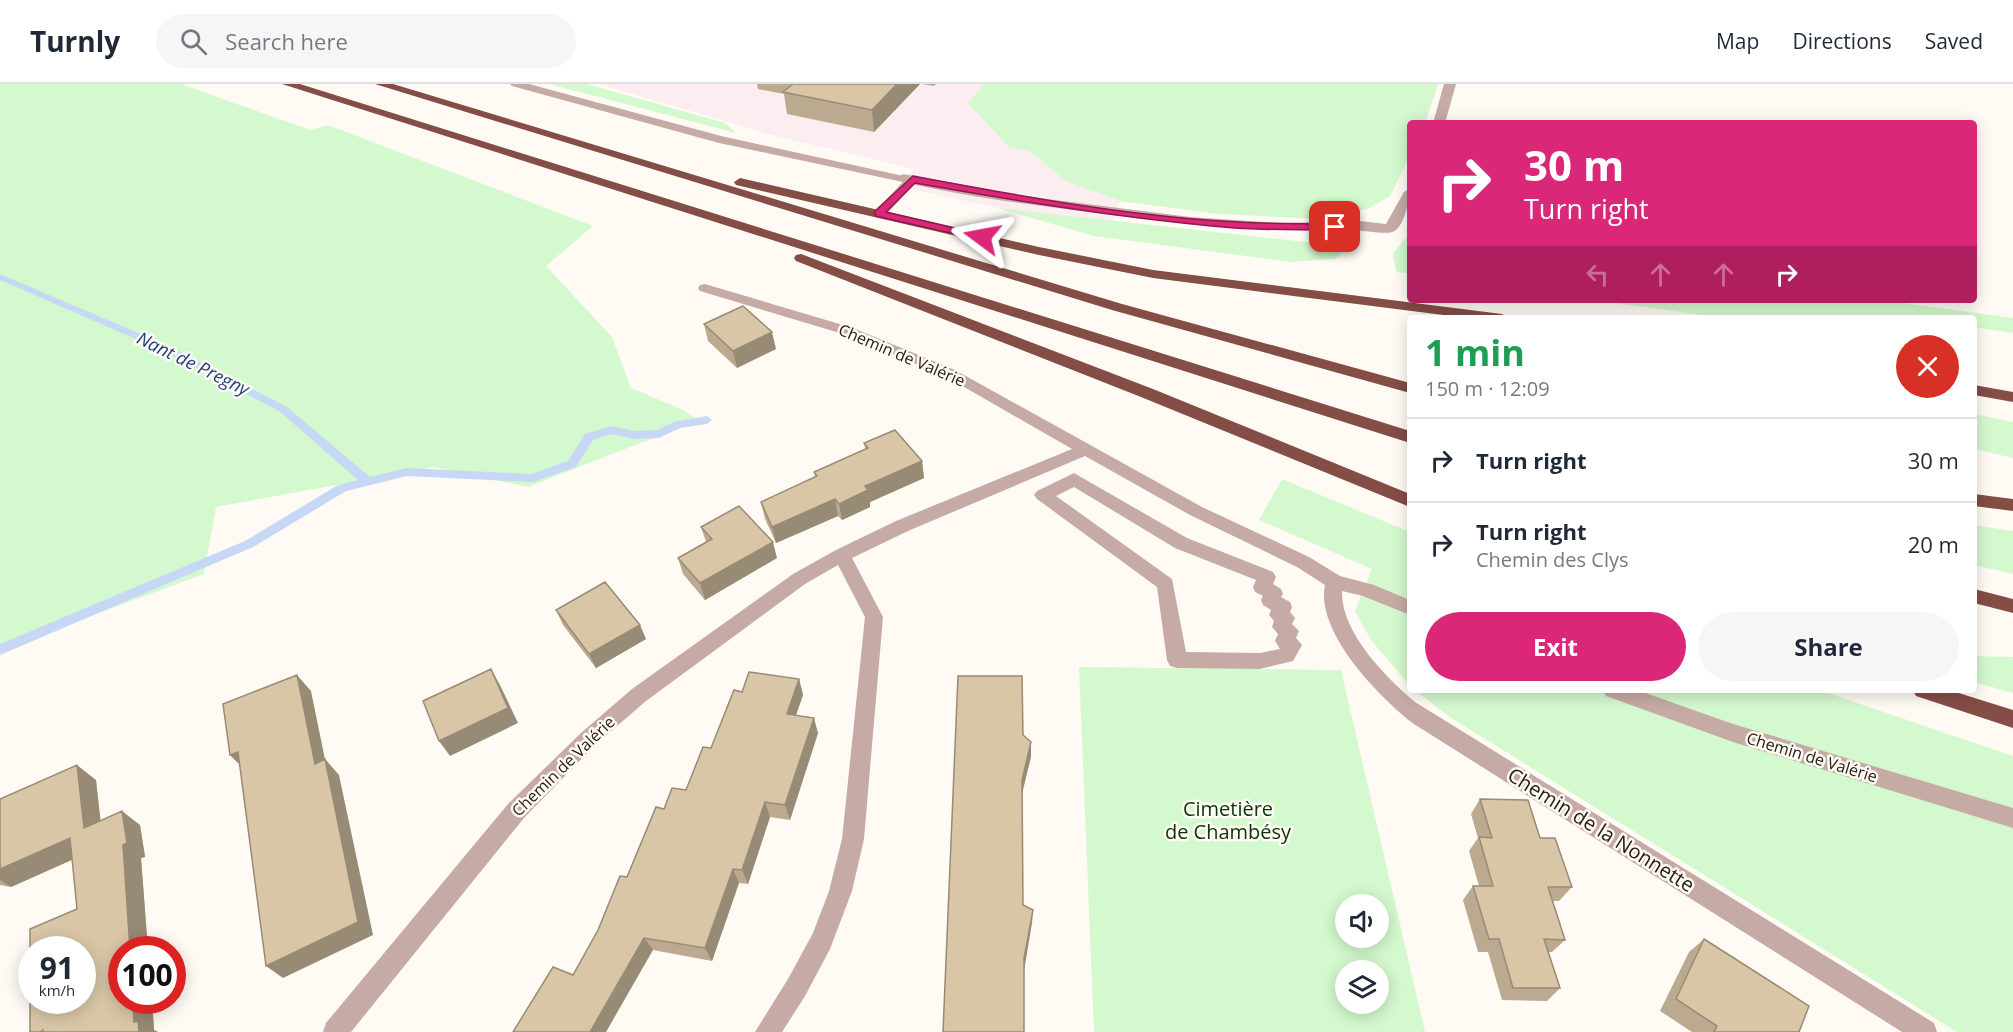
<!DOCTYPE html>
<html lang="en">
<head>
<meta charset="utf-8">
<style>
	:root { --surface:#fff; --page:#f6f6f7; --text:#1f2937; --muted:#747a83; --line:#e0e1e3; --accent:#db2777 }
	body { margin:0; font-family:"Open Sans",sans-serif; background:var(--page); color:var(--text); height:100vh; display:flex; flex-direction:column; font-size:22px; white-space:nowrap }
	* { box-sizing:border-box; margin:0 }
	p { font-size:20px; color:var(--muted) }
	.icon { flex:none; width:33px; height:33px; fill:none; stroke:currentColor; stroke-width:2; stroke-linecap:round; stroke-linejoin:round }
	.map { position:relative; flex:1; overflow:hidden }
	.drawer { position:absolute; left:1407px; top:231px; width:570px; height:378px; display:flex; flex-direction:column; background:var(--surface); border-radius:6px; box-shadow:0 3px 15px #0003 }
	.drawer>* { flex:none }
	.banner { position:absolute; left:1407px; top:36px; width:570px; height:183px; border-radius:6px; box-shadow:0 3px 15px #0003; background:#db2777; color:#fff; overflow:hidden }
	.controls { position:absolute; left:1335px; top:810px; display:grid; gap:12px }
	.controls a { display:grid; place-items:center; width:54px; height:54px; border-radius:50%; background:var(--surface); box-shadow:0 3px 15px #0003; font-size:30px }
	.speed { position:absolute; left:18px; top:852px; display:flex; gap:12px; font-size:30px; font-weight:700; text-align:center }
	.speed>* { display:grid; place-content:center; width:78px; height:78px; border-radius:50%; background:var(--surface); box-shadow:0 3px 15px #0003; line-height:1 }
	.speed small { font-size:15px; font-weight:400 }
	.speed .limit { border:9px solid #d22; background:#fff; color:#111 }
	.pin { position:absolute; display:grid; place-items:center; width:51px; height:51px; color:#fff; margin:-26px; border-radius:12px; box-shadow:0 3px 9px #0006 }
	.me { position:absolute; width:66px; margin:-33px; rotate:283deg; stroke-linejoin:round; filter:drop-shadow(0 0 4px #0008) }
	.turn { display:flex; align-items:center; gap:21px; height:126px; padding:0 18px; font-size:27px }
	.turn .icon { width:78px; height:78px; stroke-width:2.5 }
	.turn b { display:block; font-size:42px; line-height:51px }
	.lanes { display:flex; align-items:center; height:57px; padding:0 18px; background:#0003; justify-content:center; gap:30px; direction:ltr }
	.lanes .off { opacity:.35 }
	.round { display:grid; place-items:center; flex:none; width:63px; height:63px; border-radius:32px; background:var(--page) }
	.overview { display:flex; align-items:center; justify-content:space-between; height:102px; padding:0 18px }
	h1 { font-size:36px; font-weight:700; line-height:45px; color:#1e9e55 }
	.action { display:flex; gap:12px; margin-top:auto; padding:12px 18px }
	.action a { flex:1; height:69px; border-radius:36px; background:var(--accent); color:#fff; font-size:24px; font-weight:700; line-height:69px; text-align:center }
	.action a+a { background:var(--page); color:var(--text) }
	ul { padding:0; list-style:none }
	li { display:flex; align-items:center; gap:18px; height:84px; padding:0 18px; border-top:2px solid var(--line) }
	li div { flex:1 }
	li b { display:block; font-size:22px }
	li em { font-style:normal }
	header { display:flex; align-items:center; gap:36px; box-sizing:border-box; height:84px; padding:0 30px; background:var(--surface); border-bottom:2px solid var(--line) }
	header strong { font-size:28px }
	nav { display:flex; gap:33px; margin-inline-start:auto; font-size:21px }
	.search { width:420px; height:54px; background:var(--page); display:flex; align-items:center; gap:15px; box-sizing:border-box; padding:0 21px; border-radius:33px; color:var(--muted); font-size:22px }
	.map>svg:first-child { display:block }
	.industrial { fill:#fcedf1 }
	.green { fill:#d4f9ce; fill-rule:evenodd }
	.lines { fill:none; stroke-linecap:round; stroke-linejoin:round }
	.stream { fill:#c6d8f6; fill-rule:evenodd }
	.service { fill:#c6aaa5; fill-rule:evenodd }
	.minor { fill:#c6aaa5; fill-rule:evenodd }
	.motorway { fill:#844d46; fill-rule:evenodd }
	.wall { fill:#bbaa90 }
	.shaded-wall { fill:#988b75 }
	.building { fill:#d9c6a7; stroke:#988b75; stroke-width:1.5; fill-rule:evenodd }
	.route { fill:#db2777; stroke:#8e194d; stroke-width:1.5 }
	.labels { text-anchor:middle; stroke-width:5; stroke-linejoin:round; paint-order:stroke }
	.street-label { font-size:16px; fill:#272014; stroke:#fffbf4 }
	.water-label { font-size:18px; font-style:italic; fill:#1d3f79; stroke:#fffbf4 }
	.near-park-label { font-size:20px; fill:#0b3406; stroke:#fffbf4 }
	.near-street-label { font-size:20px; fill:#272014; stroke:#fffbf4 }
</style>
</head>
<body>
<header>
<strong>Turnly</strong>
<div class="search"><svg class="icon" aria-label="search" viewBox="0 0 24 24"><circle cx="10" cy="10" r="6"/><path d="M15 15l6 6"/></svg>Search here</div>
<nav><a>Map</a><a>Directions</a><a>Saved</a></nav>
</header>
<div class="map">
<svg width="2013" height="948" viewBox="0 0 2013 948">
	<rect width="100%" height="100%" fill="#fffbf4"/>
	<path class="industrial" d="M599 0H984L969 19 1009 63 1030 67 1066 97 1120 117 1113 137 997 124 898 102 914 85 768 50Z"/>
	<path class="green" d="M0 0H181L310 46 328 41 593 142 546 182 612 253 631 304 681 325 699 336 528 403 434 383 216 423 204 490 0 566Z
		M549 0H587L725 39 736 49Z
		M984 0H1438L1425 39H1410V72L1390 112 1367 125 1324 135 1218 130 1120 117 1066 97 1030 67 1009 63 968 19Z
		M997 124 1342 162 1341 170 1335 175 1291 178 1094 152Z
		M1410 149V190L1396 188 1393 169Z
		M1595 216H1881L2013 234V249L1974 243V234H1722Z
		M1974 330 2013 338V374L1974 365Z
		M1282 395 1410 448V602L1371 556 1355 527 1372 485 1259 436Z
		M1974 441 2013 447V490L1974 481Z
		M1974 572 2013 573V609L1974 598Z
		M1079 583 1341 586 1425 948H1094ZM1346 820H1378V854H1346ZM1346 886H1378V920H1346Z
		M1415 606H1819L2013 672V948H1957L1448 632Z"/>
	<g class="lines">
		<path class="stream" d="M0 190 169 262 287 323 370 393 407 384 532 390 568 377 585 350 611 342 634 347 657 346 674 338 707 332 712 336 707 340 680 344 659 354 634 355 611 350 593 356 576 383 533 398 407 392 346 407 253 463 0 571V560L245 457 338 401 358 396 279 327 161 266 0 196Z"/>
		<path class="service" d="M510 0H529L721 52 908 93 913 91 919 95 884 133 879 134 872 130 903 98 719 59 512 2Z
			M1074 389 1187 454 1273 488 1276 493 1273 500 1281 505 1283 510 1281 513 1290 518 1292 523 1290 528 1295 534 1292 540 1299 547 1296 554 1302 561 1293 577 1260 585 1177 584 1170 582 1167 576 1157 503 1037 415 1034 411 1037 407ZM1074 403 1175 464 1256 496 1253 503 1255 508 1263 512 1261 516 1263 521 1271 526 1269 531 1274 537 1272 543 1278 550 1275 557 1280 565 1260 569 1186 568 1172 495 1056 412Z"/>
		<path class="minor" d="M1444 0H1456L1445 39H1433Z
			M903 90 1024 112 1190 133 1280 139 1360 137 1386 140 1404 108 1410 104C1410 115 1404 145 1392 148 1385 151 1354 145 1342 145 1256 148 1173 139 1088 128 1025 120 960 112 899 97L897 94Z
			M705 200 853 244 955 286 1202 423 1309 473 1340 492 1374 501 1410 516V531L1363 512 1342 507C1341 549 1386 593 1415 618L1934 939 1937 948H1902L1414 640C1380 614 1315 548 1325 501L1297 483 1190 431 1085 372 908 447 852 474 883 533 864 755 852 807 830 865 805 912 782 948H755L788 895 813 849 829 807 842 755 865 533 838 481 805 500 646 617 595 661 524 734 351 948H323L326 939 508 720 581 649 632 605 793 490 836 466 896 437 1072 365 945 292 843 250 700 207 698 204 700 201Z
			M1603 606H1637L1733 640 2013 724V744L1733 658 1606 612Z"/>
		<path class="motorway" d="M282 0H300L1410 347V359Z
			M375 0H393L1122 220 1410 299V309L1112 226Z
			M740 94 1039 163 1153 186 1502 230 1509 234H1467L1153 194 1039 171 736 101 734 98Z
			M801 170 1153 305 1410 410V423L1141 313 796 177 794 174 796 171Z
			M1974 301 2013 308V318L1974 311Z
			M1974 410 2013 415V427L1974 422Z
			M1974 505 2013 515V529L1974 519Z
			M1913 606H1949L2013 626V644L1916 612Z"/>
	</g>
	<path class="wall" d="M757 0H920L874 48 787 30 784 10 758 5Z
		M922 0H936L934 2Z
		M704 240 776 265 737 284 708 257Z
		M864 359 922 377 924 394 870 418V423L842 436 838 432 776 459 765 435 761 418 815 393 814 388 865 365Z
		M701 443 777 474 705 516 683 490 678 474 706 458Z
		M556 526 646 555 596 584 563 541Z
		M799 595 803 611 796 631 818 649 790 736 770 733 748 800 739 799 712 877 653 866 573 891 664 725 686 706 711 664 742 608Z
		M96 696 100 736 140 741 145 773 141 774 148 866H122V916H152L154 946 158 948H30L77 825 72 776 11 803 0 801V715Z
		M1480 715 1540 754 1572 803 1559 817H1553L1565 856 1552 868H1548L1560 904 1547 917 1502 916 1488 868H1478L1463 816 1473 802H1479L1469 767 1478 754 1471 730Z
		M1704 855 1799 948H1692L1660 927 1689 868Z"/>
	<path class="shaded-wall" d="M897 0H920L874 48 872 26Z
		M772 248 776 265 737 284 733 267Z
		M922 377 924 394 870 418V423L842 436 839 420 865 402Z
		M835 415 838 432 776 459 772 443Z
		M773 458 777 474 705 516 700 499Z
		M640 541 646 555 596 584 589 570Z
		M491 585 500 601 518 639 450 672 439 657Z
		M297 591 311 607 329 695 315 680Z
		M799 595 803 611 791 645 787 630Z
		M814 634 818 649 790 736 785 721Z
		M1031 658V673L1022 710V696Z
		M238 668 245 686 230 671Z
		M325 675 339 691 373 851 283 894 266 882Z
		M77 681 96 696 103 758 84 744Z
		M765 718 770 733 748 800 742 786Z
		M122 727 140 741 145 773 141 774 148 866H130L123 761Z
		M70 754 89 768 11 803 0 796V785Z
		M733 785 739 799 712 877 705 864Z
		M1033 826 1032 839 1024 887V874Z
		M644 854 653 866 606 948H590Z
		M133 916H152L154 946 158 948H139L134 938Z"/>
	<path class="building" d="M793 0H897L872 26 783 8Z
		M743 222 772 248 733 267 704 240Z
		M895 346 922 377 865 402 868 406 839 420 835 415 772 443 761 418 817 392 814 388 868 364 864 359Z
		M739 422 773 458 700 499 678 474 712 455 701 443Z
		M605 498 640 541 589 570 556 526Z
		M491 585 508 624 439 657 423 617Z
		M749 588 799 595 787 630 814 634 785 721 765 718 742 786 733 785 705 864 644 854 590 948H513L553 883 573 891 598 846 620 792 627 793 656 723 664 725 672 704 686 706 703 663 711 664 734 606 742 608Z
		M297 591 315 680 325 675 358 838 266 882 238 668 230 671 223 620Z
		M958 592H1022L1023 651 1031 658 1022 696 1023 821 1033 826 1024 874V948H943Z
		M77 681 84 744 122 727 127 759 123 761 130 866H122V916H133L134 938 138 937 139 948H43V946L40 948H30V845L77 825 70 754 0 785V715ZM32 866H82V916H32Z
		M1480 715 1528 716 1540 754H1555L1572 803H1548L1565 856 1544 855 1560 904H1513L1499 855H1489L1473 802H1493L1479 753 1492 754Z
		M1704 855 1809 922 1799 948H1714L1717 942 1676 915Z"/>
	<path class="route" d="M913 92C1021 112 1130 133 1239 138 1271 140 1303 140 1335 140L1340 143 1335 146C1302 146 1268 146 1235 144 1128 135 1021 118 915 99L886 128 985 151 987 153 982 156 875 132V127Z"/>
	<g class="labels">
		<g class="street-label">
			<text transform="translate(902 271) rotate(23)" y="6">Chemin de Valérie</text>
			<text transform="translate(1812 673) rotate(17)" y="6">Chemin de Valérie</text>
			<text transform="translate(563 682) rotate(-44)" y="6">Chemin de Valérie</text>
		</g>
		<g class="water-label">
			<text transform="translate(193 280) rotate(26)" y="6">Nant de Pregny</text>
		</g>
		<g class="near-park-label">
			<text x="1228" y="732">Cimetière<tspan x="1228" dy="23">de Chambésy</tspan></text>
		</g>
		<g class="near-street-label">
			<text transform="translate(1601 746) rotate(32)" y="7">Chemin de la Nonnette</text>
		</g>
	</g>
</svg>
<div class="controls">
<a><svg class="icon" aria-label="sound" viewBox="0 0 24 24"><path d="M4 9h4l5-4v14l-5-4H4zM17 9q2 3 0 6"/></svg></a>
<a><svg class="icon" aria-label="layers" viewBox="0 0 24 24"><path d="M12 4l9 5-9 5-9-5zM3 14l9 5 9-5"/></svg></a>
</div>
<div class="speed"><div>91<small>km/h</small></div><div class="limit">100</div></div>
<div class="pin" style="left:1335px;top:143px;background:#d93025"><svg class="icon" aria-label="arrive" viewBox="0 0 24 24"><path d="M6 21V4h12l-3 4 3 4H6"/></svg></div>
<svg class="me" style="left:982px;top:153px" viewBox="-20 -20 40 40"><path d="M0-17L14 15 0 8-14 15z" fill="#db2777" stroke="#fff" stroke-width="4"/></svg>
<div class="banner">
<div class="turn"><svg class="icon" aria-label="right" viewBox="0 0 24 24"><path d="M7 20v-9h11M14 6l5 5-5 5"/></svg><div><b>30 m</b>Turn right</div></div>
<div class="lanes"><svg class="icon off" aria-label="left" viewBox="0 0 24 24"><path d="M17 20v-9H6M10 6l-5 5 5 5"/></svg><svg class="icon off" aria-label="ahead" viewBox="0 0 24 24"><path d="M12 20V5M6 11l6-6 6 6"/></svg><svg class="icon off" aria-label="ahead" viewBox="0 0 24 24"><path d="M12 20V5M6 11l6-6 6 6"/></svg><svg class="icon" aria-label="right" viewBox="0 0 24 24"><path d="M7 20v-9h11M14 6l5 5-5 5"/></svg></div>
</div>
<section class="drawer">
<div class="overview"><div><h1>1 min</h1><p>150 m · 12:09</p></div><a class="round" style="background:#d93025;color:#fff"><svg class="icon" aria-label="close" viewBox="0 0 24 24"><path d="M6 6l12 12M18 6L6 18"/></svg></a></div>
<ul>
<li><svg class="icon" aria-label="right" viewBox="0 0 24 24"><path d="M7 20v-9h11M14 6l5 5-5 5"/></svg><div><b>Turn right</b></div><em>30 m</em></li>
<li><svg class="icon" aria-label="right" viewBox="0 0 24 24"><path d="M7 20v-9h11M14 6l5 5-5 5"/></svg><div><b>Turn right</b><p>Chemin des Clys</p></div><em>20 m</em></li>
</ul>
<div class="action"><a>Exit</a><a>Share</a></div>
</section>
</div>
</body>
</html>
